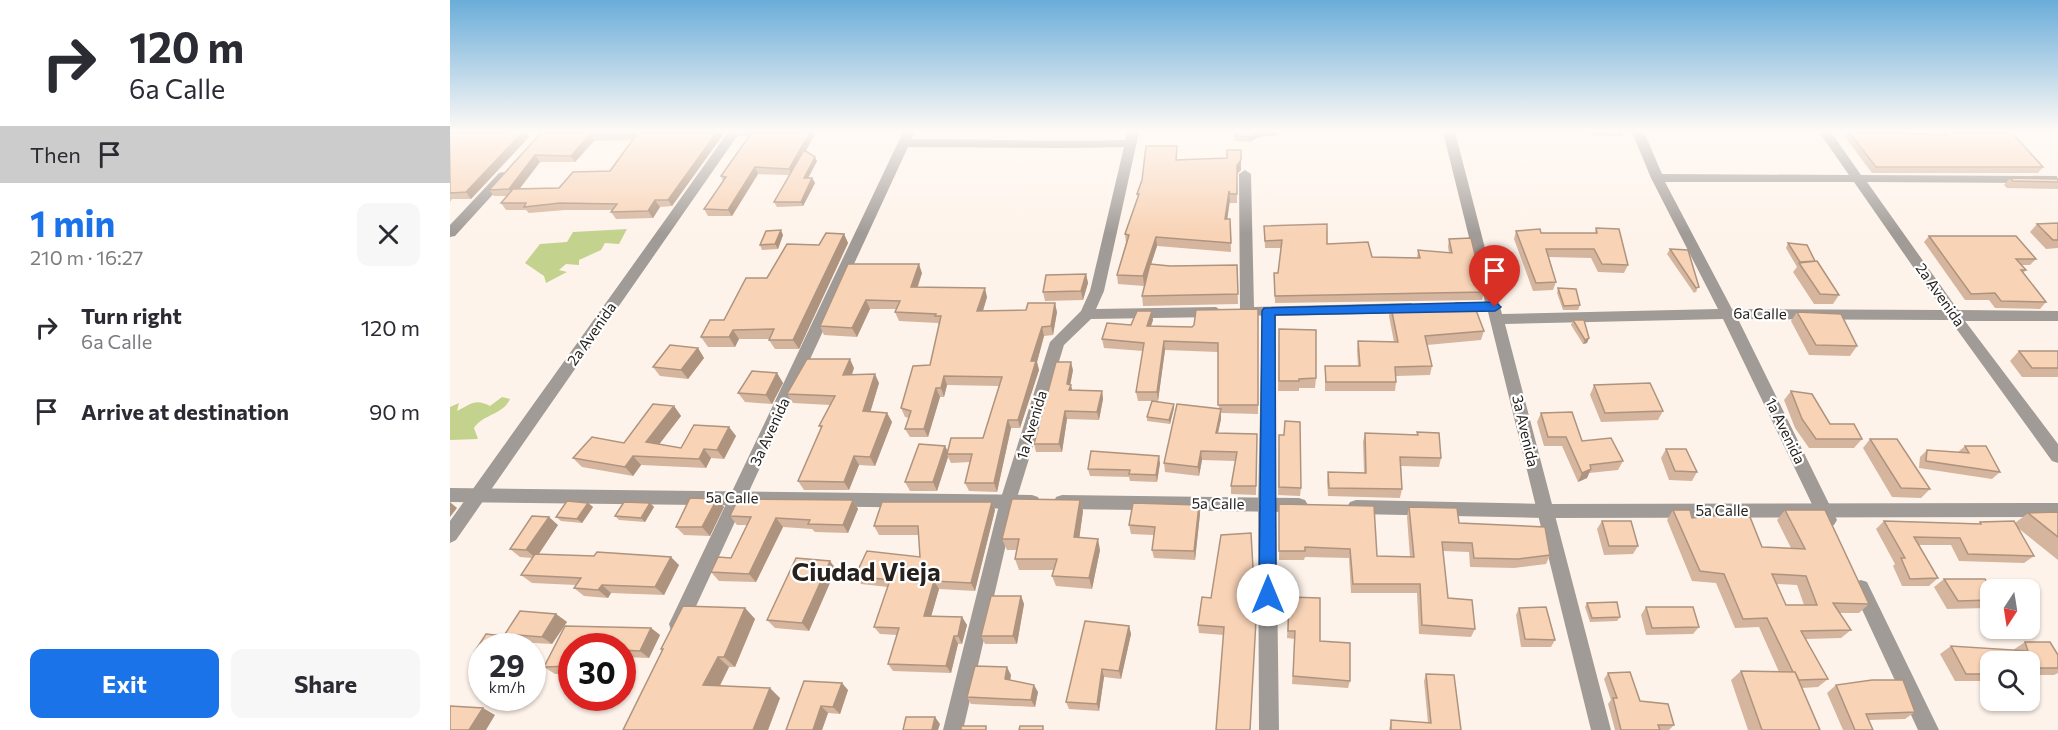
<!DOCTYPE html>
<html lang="en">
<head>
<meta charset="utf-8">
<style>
	:root { --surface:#fff; --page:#f7f7f7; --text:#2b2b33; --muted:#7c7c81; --accent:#1a73e8 }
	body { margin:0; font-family:Commissioner,sans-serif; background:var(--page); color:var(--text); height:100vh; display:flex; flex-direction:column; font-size:22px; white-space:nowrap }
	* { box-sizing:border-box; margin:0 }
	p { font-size:20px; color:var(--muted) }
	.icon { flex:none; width:33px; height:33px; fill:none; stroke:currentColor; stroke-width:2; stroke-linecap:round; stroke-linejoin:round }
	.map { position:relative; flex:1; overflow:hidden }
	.side { display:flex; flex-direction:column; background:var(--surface); width:450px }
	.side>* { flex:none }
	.top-card { background:#fff; color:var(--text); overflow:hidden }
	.needle { width:39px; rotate:192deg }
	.tools { position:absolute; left:1530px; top:579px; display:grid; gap:12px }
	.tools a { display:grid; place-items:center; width:60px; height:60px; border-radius:12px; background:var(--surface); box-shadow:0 2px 4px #0004; font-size:30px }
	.speed { position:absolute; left:18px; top:633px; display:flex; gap:12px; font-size:30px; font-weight:700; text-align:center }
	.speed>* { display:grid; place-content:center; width:78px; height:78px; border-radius:50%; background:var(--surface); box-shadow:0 2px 4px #0004; line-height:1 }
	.speed small { font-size:15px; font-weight:400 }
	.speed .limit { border:9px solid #d22; background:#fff; color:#111 }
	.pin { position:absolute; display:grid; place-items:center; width:51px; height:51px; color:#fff; margin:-62px -26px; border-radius:50% 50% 50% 0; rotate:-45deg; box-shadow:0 0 6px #0007 }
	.pin .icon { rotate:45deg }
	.me { position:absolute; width:66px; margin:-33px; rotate:0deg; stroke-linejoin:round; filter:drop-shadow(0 0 4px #0008) }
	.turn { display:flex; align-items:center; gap:21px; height:126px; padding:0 30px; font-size:27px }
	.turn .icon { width:78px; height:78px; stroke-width:2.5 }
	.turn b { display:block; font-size:42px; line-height:51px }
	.then { display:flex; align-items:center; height:57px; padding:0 30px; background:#0003; gap:12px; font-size:22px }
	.round { display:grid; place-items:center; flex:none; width:63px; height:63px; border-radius:12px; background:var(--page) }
	.overview { display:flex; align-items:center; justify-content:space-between; height:102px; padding:0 30px }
	h1 { font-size:36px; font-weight:700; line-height:45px; color:var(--accent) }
	.action { display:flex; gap:12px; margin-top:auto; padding:12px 30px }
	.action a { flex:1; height:69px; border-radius:12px; background:var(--accent); color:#fff; font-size:24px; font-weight:700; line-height:69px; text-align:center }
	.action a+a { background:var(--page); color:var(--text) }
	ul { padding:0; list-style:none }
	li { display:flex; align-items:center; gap:18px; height:84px; padding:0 30px }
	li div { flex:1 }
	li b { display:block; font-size:22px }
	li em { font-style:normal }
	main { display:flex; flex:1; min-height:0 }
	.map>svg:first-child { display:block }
	.green { fill:#c3d28d }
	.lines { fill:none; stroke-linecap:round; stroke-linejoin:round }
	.minor { fill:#a09b96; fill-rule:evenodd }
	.tertiary { fill:#a09b96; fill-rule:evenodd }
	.wall { fill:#d5b59d; fill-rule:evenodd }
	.shaded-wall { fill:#ae947f }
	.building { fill:#f8d3b6; stroke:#ae947f; stroke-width:1.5; fill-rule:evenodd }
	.route { fill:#1a73e8; stroke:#114b97; stroke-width:1.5 }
	.labels { text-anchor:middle; stroke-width:4.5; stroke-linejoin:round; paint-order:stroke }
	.street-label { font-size:15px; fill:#26211d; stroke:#fff }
	.near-district-label { font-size:26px; font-weight:bold; fill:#26211d; stroke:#fff }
</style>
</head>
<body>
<main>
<section class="side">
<div class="top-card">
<div class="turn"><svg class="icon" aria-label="right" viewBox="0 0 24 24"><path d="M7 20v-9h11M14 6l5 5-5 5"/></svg><div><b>120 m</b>6a Calle</div></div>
<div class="then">Then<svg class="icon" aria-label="arrive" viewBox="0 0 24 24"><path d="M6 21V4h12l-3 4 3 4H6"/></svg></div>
</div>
<div class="overview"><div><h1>1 min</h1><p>210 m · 16:27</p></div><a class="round"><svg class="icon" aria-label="close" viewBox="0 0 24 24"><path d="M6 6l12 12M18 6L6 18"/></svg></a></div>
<ul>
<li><svg class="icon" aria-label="right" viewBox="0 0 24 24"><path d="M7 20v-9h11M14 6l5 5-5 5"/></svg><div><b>Turn right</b><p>6a Calle</p></div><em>120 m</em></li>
<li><svg class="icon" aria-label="arrive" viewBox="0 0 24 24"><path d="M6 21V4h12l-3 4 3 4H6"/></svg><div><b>Arrive at destination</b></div><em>90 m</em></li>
</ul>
<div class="action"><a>Exit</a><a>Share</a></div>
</section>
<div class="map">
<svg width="1608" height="730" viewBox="0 0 1608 730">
	<rect width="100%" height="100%" fill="#fef3ea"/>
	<path class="green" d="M177 229 169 244 155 243 151 250 129 260V265L116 264 109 270 117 272 96 283 94 276 75 263 90 244 117 242 123 232Z
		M52 397 60 399C53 415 33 414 24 428L28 439 0 440V407L9 403 7 411C21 404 25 398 40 406Z"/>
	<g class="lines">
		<path class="minor" d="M278 132H290L6 540 0 543V521Z
			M453 132H465L461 139C533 139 604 142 675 140L677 132H689L654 291 646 309 766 307 773 312 766 317 641 319 614 345 566 501 513 730H493L550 501 600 342 631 311 640 291 674 147C602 149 530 147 458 147L235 630 228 633 221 630 219 624Z
			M993 132H1005L1052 314 1268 309 1201 178 1182 132H1194L1212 174 1399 175 1369 132H1381L1411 175 1607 176 1608 181 1603 183 1417 182 1508 310 1608 311V321H1515L1608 444V463L1602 461 1500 320 1288 319 1387 520 1384 525 1378 527 1372 525 1273 319 1055 324 1161 730H1141L1038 312H1006L999 307 1006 302H1035ZM1215 182H1404L1493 310 1282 309Z
			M795 170 801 174 804 307 961 303 968 308 961 313 826 316V504L829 730H809L808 504 812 316 802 314 797 316 790 311 789 174Z
			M53 172 59 176 57 179 5 236 0 237V225L49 173Z
			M1411 580 1417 582 1489 730H1468L1402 588 1405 582Z"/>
		<path class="tertiary" d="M0 488 582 495 588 497 590 502 588 507 582 509 0 502Z
			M612 495 849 498 855 500 858 505 855 510 849 512 612 509 606 507 604 502 606 497Z
			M906 500 1094 504 1608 503V517L1094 518 906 514 900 512 897 507 900 502Z"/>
	</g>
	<path class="wall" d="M30 132H76L79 137 21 199H2L0 202V133Z
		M92 132H275L222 206 210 207 203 218 166 219 161 212 162 210H115L79 213 76 210H56L51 203 57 196H44L39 190ZM182 140 160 171 109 188H70L90 162H125L144 141Z
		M288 132H366L356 151 367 161 358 178H362L365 183 353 206 327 207 324 202 339 175 308 174 282 216H258L254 209 273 181 271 176 299 136H290Z
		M1020 132H1045L1020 133Z
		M1139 132H1174L1172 136 1140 135Z
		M1398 132 1490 135 1492 132H1561L1593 167 1588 173H1422L1395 137Z
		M827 135 809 137 799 142 785 141V136Z
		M727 146V160L791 170 787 174V203H780V200L777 219H780L781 252 707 246 701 264 720 266 787 265 788 304 693 306 692 296 694 286 668 284 667 275 676 243 675 234 688 198 687 194Z
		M1560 178 1608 179V189L1557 188 1554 185Z
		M1608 223V248L1596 249 1580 232 1587 224Z
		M814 226 922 257 967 258 968 250 999 253 998 247 999 239 1034 292 1032 300 825 303 824 273H828L831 248H815Z
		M1146 228 1178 265 1174 273 1148 272 1141 258 1099 257 1106 282 1103 290 1083 291 1064 239 1066 231 1091 233H1145Z
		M394 234 398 243 349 349H325L319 340V339H289L285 347H258L251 337 274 320 317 278 369 245Z
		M333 235 328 249 312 250 310 245Z
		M1479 236 1586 259 1580 265H1572L1576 270 1573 273 1596 302 1590 309 1545 308 1539 300H1515L1474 242Z
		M1338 243 1365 261 1389 295 1383 304H1364L1343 272 1347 267 1336 248Z
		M1220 249 1238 250 1247 291 1244 293 1217 254Z
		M398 264 472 273 468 287 537 297 533 311 607 312 603 335 594 336 587 362 589 370 570 428H561L547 492 519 491 515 483 520 462 501 463 498 457 487 491H460L455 482 495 446 498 452 533 438 549 386 497 385 494 397H490L478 437H460L455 429 459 418 455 417 451 408 480 365 489 325 488 323 449 321 445 312 447 309H420L407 337 374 335 370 326Z
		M636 274 638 283 633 300 595 301 593 292Z
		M1108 288 1130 305 1128 310H1113L1107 293Z
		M941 307 1034 331 1031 340 977 345 982 366 980 375 946 376V382L945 391H875V366H908L907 350 908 341 944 342 939 316Z
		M808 309V414L771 413V419L768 433 807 434 806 495 781 494V486L785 461 752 460 749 476 715 472 714 463 769 409 768 352 715 350 708 401H703L724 404V408L720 424 697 421V417L702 401H688L686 392 693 351 654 348 652 339 681 325 703 320 701 326 742 327Z
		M1347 312 1407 346 1400 356 1359 355 1341 321Z
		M1123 320 1137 343 1133 344 1121 325Z
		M829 329 866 378 865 388H849V391H828Z
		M248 348 254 358 238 379 210 376 203 367Z
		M1569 351H1608V377H1572L1560 361Z
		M404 368 402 375 429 383 420 412 437 413 442 422 425 466 409 465 399 490H354L348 481 371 428 369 426 380 405 343 403 337 394Z
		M623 370 620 385 622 390 652 391 653 399 649 420 617 419 612 452H586L584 444Z
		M327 373 333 383 322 404 295 402 288 393Z
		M1144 385 1213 411 1208 420 1151 422 1140 395Z
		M1341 391 1380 424 1412 439 1404 448H1359L1345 428 1334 400Z
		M224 406 231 416 209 444 231 448 279 427 286 436 274 459 261 458 256 468 191 465 183 476 132 467 123 458 174 443Z
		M1091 413 1132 441 1173 461 1168 470 1139 473 1137 478 1128 482 1112 446H1094L1087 422Z
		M967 432 991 458 989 467 951 466 952 489 950 498 878 496 877 481 878 472 914 473 913 442 915 433 967 435Z
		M829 435H834L851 488 850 496 828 495Z
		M1420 439 1480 489 1471 498 1442 497 1413 448Z
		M1515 446 1550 472 1542 479 1469 468 1470 457 1477 450 1508 452Z
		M1216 449 1247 472 1242 481 1219 480 1211 458Z
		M710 463 707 482 680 481 679 477 640 476 638 469Z
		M267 499 274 507 260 536 234 535 226 527Z
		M403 500 408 509 398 533 365 532 362 529 333 527 306 582 269 581 261 572 281 558 297 525H287L280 516Z
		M630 500 633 511 629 537 650 550 642 589 606 586 602 576 604 570H569L565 559 566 550H557L552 539Z
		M542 502 545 510 525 591 489 589 481 616 512 617 517 625 512 644H508L501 673 443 671 438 664 447 635 430 634 424 627 438 587 411 584 405 576 470 557 469 535H429L424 526Z
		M138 503 143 507 132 523 111 521 106 517Z
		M200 503 204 507 195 522 169 520 165 516Z
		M829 504 927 556 960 557 957 517 959 507 1009 523 1100 555 1096 564 1064 568 1020 567 1019 552 993 551 998 598 1025 629 1021 637 969 634 967 593H901L899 558 855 557 854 560H829Z
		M749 505 750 514 745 560 704 558 702 550 704 535 681 534 679 525Z
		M1223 510 1312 547 1341 548 1327 520 1335 510 1419 604 1409 613H1389L1401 630 1391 638 1356 639 1378 679 1368 687 1352 688 1370 730H1298L1281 680 1291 671 1329 672 1309 627 1285 628 1266 583 1242 581 1217 520ZM1326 584 1347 585 1354 605H1336Z
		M1608 512V560L1568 528 1584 556 1574 563 1509 561 1501 545H1468L1488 578 1479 586H1452L1443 566 1445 564 1426 529 1434 521 1529 524 1530 522 1565 523 1578 513Z
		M1152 521 1188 546 1183 554 1154 555 1147 529Z
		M108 525 89 554 229 565 214 595 161 593 158 598 134 596 124 588 126 585 82 583 71 575 82 558 70 557 60 549Z
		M801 533 774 635 749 633 748 625 761 598Z
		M386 569 359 631 325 628 317 620Z
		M1494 579 1540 590V605L1537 608 1497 609 1484 587Z
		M571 596 574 604 567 644H535L531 636Z
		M839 597 870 641 900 681 898 688 842 684 845 639 837 638Z
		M1137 603 1170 617 1167 621 1140 622 1135 607Z
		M1196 607 1249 627 1243 634 1196 635 1191 615Z
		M295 608 305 619 285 667H279L270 686 330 698 318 730H173L213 650 211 649Z
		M1069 608 1105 640 1101 647H1071L1066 615Z
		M106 614 117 622 102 644 66 642 55 634Z
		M115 626 201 628 210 635 199 658 172 657V646H122V674H105L94 667Z
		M679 626 681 634 671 679 654 677 649 711 619 709 616 702Z
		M1575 642 1608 655V673L1604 675H1580V662H1540V681H1505L1490 654 1501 646 1563 650Z
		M1158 673 1190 701 1224 725 1219 730H1165L1158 704 1161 700 1154 679Z
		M976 674 1011 730H939L941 720 978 723 974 681Z
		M561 675 560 680 588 692 585 707 521 704 517 697Z
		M354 681 398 690 390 714 378 713 372 730Z
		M1386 685 1465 712 1455 719 1419 720 1423 730H1393L1377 693Z"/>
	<path class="shaded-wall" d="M73 132H76L79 137 21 199 16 192Z
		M267 132H275L222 206 218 200Z
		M360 132H366L342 175 339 169Z
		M809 132H827V135L809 137 799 142V137Z
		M140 134 144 141 125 162 121 156Z
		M791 150V170L787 174V203V165Z
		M85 155 90 162 64 196 59 189Z
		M365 157 367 161 356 182 354 178Z
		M305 167 308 174 282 216 278 210Z
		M362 178 365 183 353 206 351 202Z
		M779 191 780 200 776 228 775 219Z
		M205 200 210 207 203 218 198 211Z
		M331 230 333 235 328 249 325 244Z
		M394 234 398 243 349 349 343 340Z
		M706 237 707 246 694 286 693 276Z
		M469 264 472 273 464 296 461 287Z
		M636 274 638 283 633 300 631 291Z
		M535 288 537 297 530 320 527 311Z
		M416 300 420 309 407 337 402 328Z
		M605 303 607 312 603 335 601 326Z
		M702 311 703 320 698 334 697 326Z
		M592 327 594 336 587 362 589 370 570 428 568 420 581 361Z
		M283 330 289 339 285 347 279 337Z
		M1139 338 1137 343 1133 344 1135 340Z
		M714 341 715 350 708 401 707 392Z
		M248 348 254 358 238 379 231 370Z
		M400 359 404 368 398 384 393 375Z
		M621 362 623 370 620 386 621 385 623 393 621 398 617 384Z
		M327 373 333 383 322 404 316 395Z
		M425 374 429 383 418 420 413 411Z
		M494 376 497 385 494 397 491 388Z
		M486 388 490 397 478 437 474 429Z
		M652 391 653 399 649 420 647 412Z
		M724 404V408L720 424 719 420Z
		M224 406 231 416 204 451 196 442Z
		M771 409V419L766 442V433Z
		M615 411 617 419 612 452 609 444Z
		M437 413 442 422 425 466 420 457Z
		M558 420 561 428 547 492 544 483Z
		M279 427 286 436 274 459 267 450Z
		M495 446 499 454H497L498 457 487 491 483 482Z
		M254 449 261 458 256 468 249 459Z
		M751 451 752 460 749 476 748 467Z
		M183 456 191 465 183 476 175 467Z
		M404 456 409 465 399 490 394 482Z
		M709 456 710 463 707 482 706 475Z
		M1141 469 1137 478 1128 482 1132 473Z
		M267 499 274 507 260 536 252 527Z
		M403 500 408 509 398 533 393 525Z
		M630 500 633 511 628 548 624 537Z
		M0 502 7 508 0 517Z
		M542 502 545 510 525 591 521 583Z
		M138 503 143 507 132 523 127 519Z
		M200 503 204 507 195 522 191 518Z
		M749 505 750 514 745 560 744 551Z
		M99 517 108 525 86 558 76 550Z
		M326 518 333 527 306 582 299 574Z
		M648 539 650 550 642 589 639 578Z
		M221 557 229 565 214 595 205 587Z
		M380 561 386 569 359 631 352 623Z
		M484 581 489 589 479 624 474 616Z
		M152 585 161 593 158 598 148 590Z
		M571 596 574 604 567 644 563 636Z
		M295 608 305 619 285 667 274 657Z
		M106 614 117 622 102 644 92 637Z
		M512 617 517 625 512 644 508 636Z
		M679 626 681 634 671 679 669 671Z
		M201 628 210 635 199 658 190 651Z
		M55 636 61 640 57 646H48Z
		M504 636 508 644 501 673 496 666Z
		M268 657 279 667 265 695 253 685Z
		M557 667 561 675 559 686 555 679Z
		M652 669 654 677 649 711 647 704Z
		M392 683 398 690 390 714 383 707Z
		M584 685 588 692 585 707 581 700Z
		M320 688 330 698 318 730H303Z
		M371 706 378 713 372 730H363Z
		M33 708 45 715 36 730H19Z
		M485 717 490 724 488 730H482Z"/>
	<path class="building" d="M30 132H73L16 192 0 193V133Z
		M92 132H267L218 200H205L198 211 161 212 167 204 110 203 74 207 76 203H51L63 189 109 188 123 172 160 171 187 134H140L121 156 85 155 59 189 39 190Z
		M302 132H360L339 169 305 167 278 210 254 209 276 177 271 176Z
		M786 132H811L799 137 785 136Z
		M1399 132H1424L1497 135 1495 132H1561L1593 167H1426Z
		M696 146H727L726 160 777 158V150H791V160L787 165V194H780L779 191 775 219H780L781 243 706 237 693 276 667 275 679 235 675 234 689 194H687L692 180Z
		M354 150 365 157 354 178H362L351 202H324Z
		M1560 178 1608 179V182L1563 181Z
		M1608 223V240H1603L1587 224Z
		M877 224V244L918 242 922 257 970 258 968 250 1002 253 999 239 1021 238 1034 292 825 296 824 273H828L832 240 815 241 814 226Z
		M1146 228 1169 229 1178 265 1152 264 1144 249H1096L1106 282 1086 283 1066 231 1090 229 1091 233H1147Z
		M331 230 325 244 310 245 316 231Z
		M376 233 394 234 343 340H319L324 329 283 330 279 337H251L260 320H274L296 278H317L337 244 369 245Z
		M1479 236H1566L1586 259H1566L1576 270H1571L1596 302 1551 301 1545 293 1521 294Z
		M1338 243 1357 245 1365 261 1350 262Z
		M1220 249 1238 250 1249 287 1246 288Z
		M1367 261 1389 295 1370 294 1349 263Z
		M398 264H469L461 287 535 288 527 311 576 310 578 303H605L601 326 592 327 581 361H586L568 420H558L544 483H515L522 454H497L501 438H533L552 377 494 376 491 388H486L474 429H455L461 411 451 408 463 366 480 365 491 316H485L486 314 445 312 450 301 416 300 402 328 370 326Z
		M700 264 720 266 787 265 788 294 692 296Z
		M636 274 631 291 593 292 596 275Z
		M1108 288 1126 289 1130 305 1114 306Z
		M1024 305 1034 331 975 336 982 366 945 367 946 382H876L875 366H910L908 341 948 342 941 307Z
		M808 309V405H768V343L714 341 707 392H686L694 343 652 339 657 323 681 325 687 311H702L697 326 742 327 744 325 746 310Z
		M1347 312 1391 314 1407 346 1366 345Z
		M1123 320H1134L1139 338 1135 340Z
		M829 329 866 330V378L849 379V381H829Z
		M220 345 248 348 231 370 203 367Z
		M1569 351H1608V368H1582Z
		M357 359H400L393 375 425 374 413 411 437 413 420 457 404 456 394 482 348 481 372 426H369L385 396 337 394Z
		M606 362H621L617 384 621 385 619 390 652 391 647 412 615 411 609 444H584Z
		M302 371 327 373 316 395 288 393Z
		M1200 383 1213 411 1155 413 1144 385Z
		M1341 391 1362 394 1380 424H1404L1412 439H1366L1352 419Z
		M702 401 724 404 719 420 697 417Z
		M203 404 224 406 196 442 231 448 244 425 279 427 267 450 254 449 249 459 183 456 175 467 123 458 142 437 174 443Z
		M727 404 771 409 766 433 807 434 806 486H781L787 452 751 451 748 467 714 463Z
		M1122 412 1132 441 1161 438 1173 461 1140 465 1141 469 1132 473 1116 437H1098L1091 413Z
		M835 421 850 422 851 488 829 487V435H834Z
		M967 432 989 433 991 458 950 457 952 489 879 488 878 472 916 473 915 433 968 435Z
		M1420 439H1447L1480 489 1451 488Z
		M469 444 495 446 483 482H455Z
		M1515 446H1536L1550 472 1476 461 1477 450 1519 453Z
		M1216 449H1236L1247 472 1225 471Z
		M641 451 709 456 706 475 679 474 680 470 638 469Z
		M240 498 267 499 252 527H226Z
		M288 499 403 500 393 525 358 524 360 520 326 518 299 574 261 572 268 557 281 558 301 517 280 516Z
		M562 499 630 500 624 537 648 539 639 578 602 576 607 559H565L569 539H552Z
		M117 501 138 503 127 519 106 517Z
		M174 502 200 503 191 518 165 516Z
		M432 502H542L521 583 484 581 474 616 512 617 508 636H504L496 666 438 664 449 628 424 627 440 580 405 576 417 551 470 557 468 526H424Z
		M683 503 749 505 744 551 702 550 705 527 679 525Z
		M829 504 924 506 927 556 964 557 959 507 1007 508 1009 523 1095 527 1100 555 1068 559 1024 558 1022 543 992 542 998 598 1022 600 1025 629 972 625 970 584H903L900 549 855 547V551H829Z
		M1223 510H1240L1242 518 1274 515 1300 517 1312 547 1355 549 1335 510H1375L1419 604 1383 603 1401 630 1351 631 1378 679 1349 680 1345 672H1343L1317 618 1293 619 1274 574 1250 571ZM1322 574 1356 576 1367 605H1336Z
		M1608 512V537L1578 513Z
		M82 516 99 517 76 550 60 549Z
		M1152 521H1181L1188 546H1159Z
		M1434 521 1531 524 1530 522 1564 521 1584 556 1518 554 1510 538 1464 537 1488 578 1460 579 1451 558H1455Z
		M801 533 806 620 800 730H766L774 627 748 625 752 597 761 598 771 535Z
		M147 552 221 557 205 587 152 585 148 590 124 588 131 578 71 575 85 554 144 556Z
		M346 558 380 561 352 623 317 620Z
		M1494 579H1535L1541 590H1540V600L1508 601Z
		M541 596H571L563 636H531Z
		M839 597 870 598V641L900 643V681L843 676 845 631H838Z
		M1167 602 1170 617 1142 618 1137 603Z
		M233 606 295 608 274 657H268L253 685 320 688 303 730H173L213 649H211Z
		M1096 607 1105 640 1075 639 1069 608Z
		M1196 607H1243L1249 627 1202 628Z
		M70 611 106 614 92 637 55 634Z
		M635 621 679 626 669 671 652 669 647 704 616 702Z
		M115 626 201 628 190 651 172 650V646H122V666L94 667Z
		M36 634 55 636 48 646H32V651H25Z
		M1575 642H1600L1608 655V668H1580V662H1540V674H1516L1501 646 1578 651Z
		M525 666 557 667 555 679 584 685 581 700 517 697Z
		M1291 671 1345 672 1370 730H1312Z
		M1180 672 1190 701 1218 704 1224 725H1208L1210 730H1171L1163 698H1167L1158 673Z
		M976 674 1004 675 1011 730H941V720L981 723Z
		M1422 680H1453L1465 712 1416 714 1423 730H1405L1386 685Z
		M354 681 392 683 383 707 371 706 363 730H336Z
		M0 706 33 708 19 730H0Z
		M456 717H485L482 730H453Z
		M511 726H536V730H511Z
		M570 726H593V730H569Z"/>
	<linearGradient id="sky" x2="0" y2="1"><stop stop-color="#6aadd9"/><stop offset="0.56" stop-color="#fffaf6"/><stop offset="1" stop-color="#fffaf6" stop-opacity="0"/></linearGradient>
	<rect width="1608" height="234" fill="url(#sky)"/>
	<path class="route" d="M1045 302 1051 307 1045 311 825 315 826 595 824 600 818 602 812 600 809 595 812 311 814 308Z"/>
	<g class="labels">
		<g class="street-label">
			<text transform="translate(1490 295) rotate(55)" y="5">2a Avenida</text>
			<text transform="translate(1310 314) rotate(1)" y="5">6a Calle</text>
			<text transform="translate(142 334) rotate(-55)" y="5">2a Avenida</text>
			<text transform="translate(582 425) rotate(-73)" y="5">1a Avenida</text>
			<text transform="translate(1075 431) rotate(77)" y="5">3a Avenida</text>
			<text transform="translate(1335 431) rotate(64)" y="5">1a Avenida</text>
			<text transform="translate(320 432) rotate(-65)" y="5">3a Avenida</text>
			<text transform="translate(282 498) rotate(1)" y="5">5a Calle</text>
			<text transform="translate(768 504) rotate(1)" y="5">5a Calle</text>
			<text x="1272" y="516">5a Calle</text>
		</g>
		<g class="near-district-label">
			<text x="416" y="581">Ciudad Vieja</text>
		</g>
	</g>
</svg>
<div class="tools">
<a><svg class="needle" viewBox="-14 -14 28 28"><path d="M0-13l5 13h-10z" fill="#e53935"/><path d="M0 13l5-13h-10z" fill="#7c7c81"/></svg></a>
<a><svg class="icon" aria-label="search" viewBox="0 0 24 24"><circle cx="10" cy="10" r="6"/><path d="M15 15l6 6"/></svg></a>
</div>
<div class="speed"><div>29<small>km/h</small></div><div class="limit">30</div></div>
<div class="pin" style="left:1045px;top:307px;background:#d93025"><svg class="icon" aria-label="arrive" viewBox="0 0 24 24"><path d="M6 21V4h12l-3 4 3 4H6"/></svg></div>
<svg class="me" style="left:818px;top:595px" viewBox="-20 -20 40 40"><circle r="19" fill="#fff"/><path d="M0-13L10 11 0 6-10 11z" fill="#1a73e8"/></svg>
</div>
</main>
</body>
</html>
